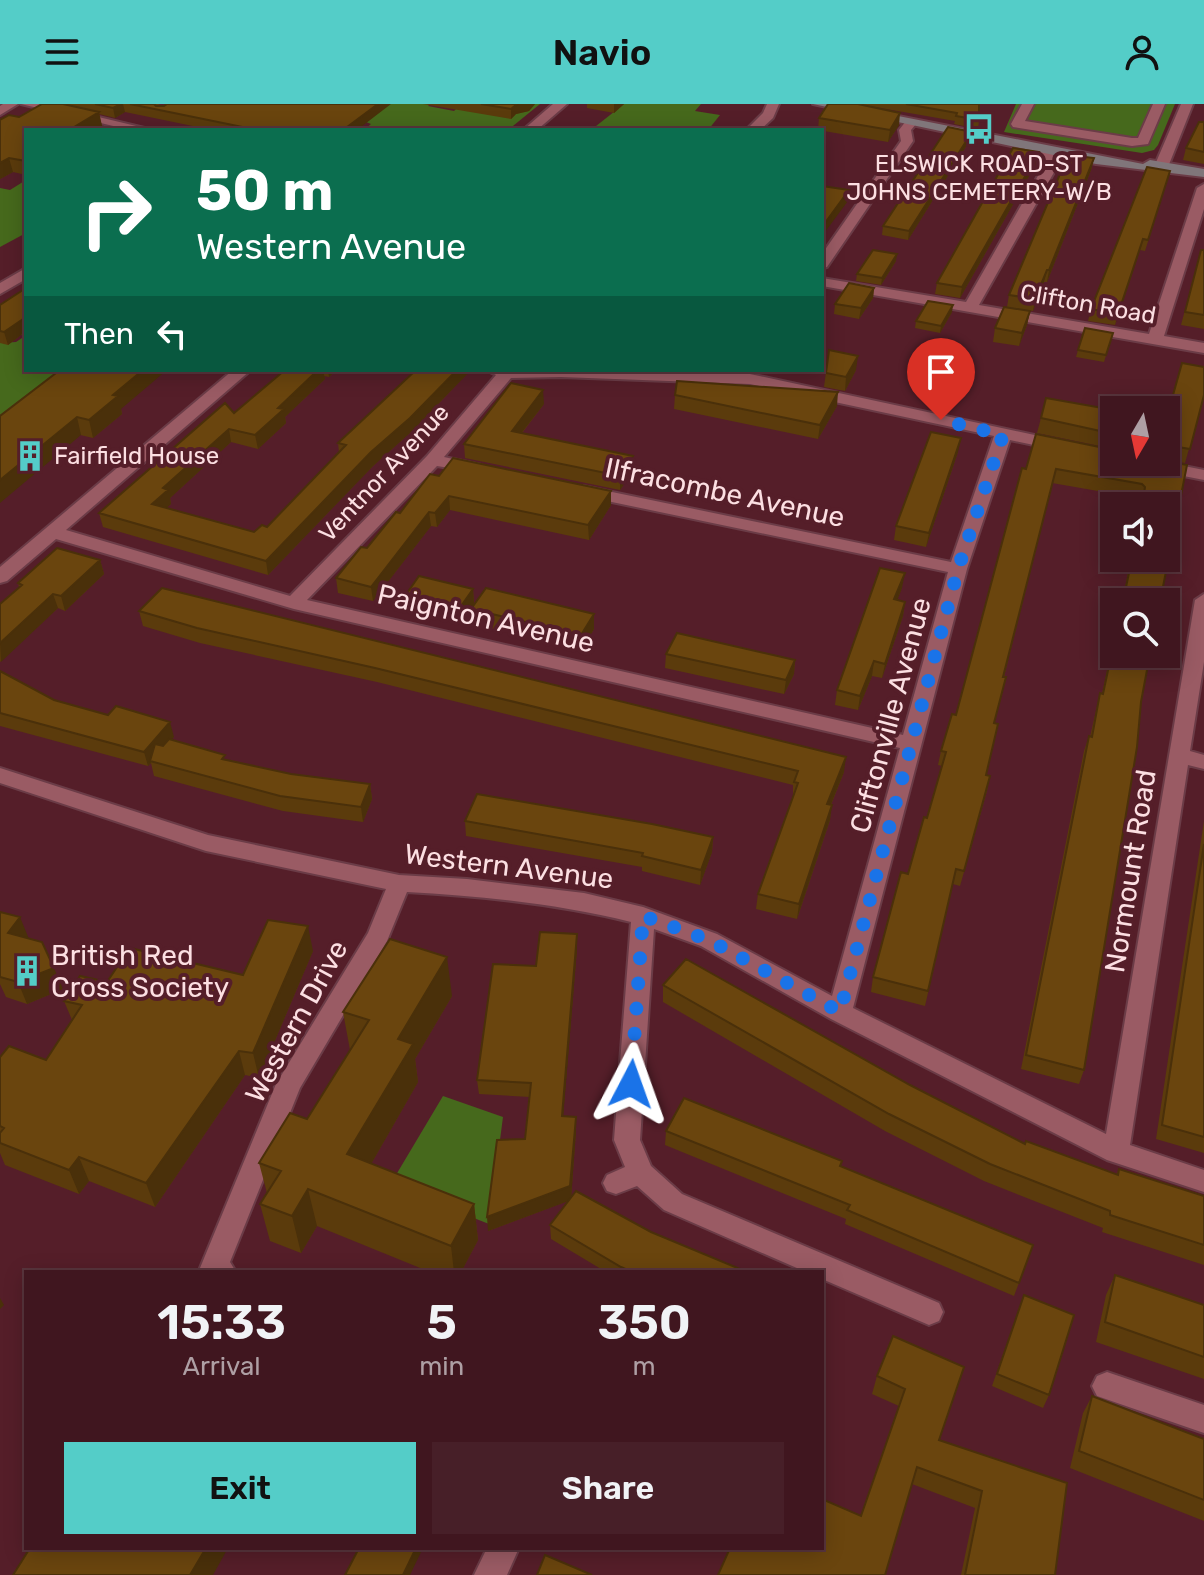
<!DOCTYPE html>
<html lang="en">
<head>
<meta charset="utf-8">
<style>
	:root { --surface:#40161f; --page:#471f28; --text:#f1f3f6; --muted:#ae9fa4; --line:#59353d; --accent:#54cdc8 }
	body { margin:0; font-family:Rubik,sans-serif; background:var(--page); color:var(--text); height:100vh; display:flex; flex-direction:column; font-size:30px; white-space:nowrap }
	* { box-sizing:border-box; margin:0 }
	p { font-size:26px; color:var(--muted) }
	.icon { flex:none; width:44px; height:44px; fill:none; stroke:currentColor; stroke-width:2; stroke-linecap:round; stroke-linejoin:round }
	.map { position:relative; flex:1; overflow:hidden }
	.panel { position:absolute; left:24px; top:1166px; width:800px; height:280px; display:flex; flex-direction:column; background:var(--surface); border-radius:0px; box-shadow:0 4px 20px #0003,0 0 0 2px var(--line) }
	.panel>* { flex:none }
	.hud { position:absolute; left:24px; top:24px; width:800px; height:244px; border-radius:0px; box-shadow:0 4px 20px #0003,0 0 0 2px var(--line); background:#0b6e4f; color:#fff; overflow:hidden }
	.needle { width:52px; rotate:189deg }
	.tools { position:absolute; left:1100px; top:292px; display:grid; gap:16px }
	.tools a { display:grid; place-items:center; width:80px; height:80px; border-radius:0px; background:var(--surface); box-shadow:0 4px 20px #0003,0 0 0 2px var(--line); font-size:40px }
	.pin { position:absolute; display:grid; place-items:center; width:68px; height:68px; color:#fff; margin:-82px -34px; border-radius:50% 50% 50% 0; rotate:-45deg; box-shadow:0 0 8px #0007 }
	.pin .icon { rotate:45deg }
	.me { position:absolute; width:88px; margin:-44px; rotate:4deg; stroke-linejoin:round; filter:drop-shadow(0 0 6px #0008) }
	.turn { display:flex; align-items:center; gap:28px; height:168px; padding:0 40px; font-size:36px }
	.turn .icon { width:104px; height:104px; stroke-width:2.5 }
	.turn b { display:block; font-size:56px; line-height:68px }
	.then { display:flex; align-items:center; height:76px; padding:0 40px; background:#0003; gap:16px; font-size:30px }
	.eta { display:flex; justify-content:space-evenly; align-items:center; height:136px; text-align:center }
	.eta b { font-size:48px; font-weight:600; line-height:56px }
	.action { display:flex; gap:16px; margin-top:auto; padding:16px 40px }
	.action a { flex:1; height:92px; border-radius:0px; background:var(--accent); color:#111; font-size:32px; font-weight:600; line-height:92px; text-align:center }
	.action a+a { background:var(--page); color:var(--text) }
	header { display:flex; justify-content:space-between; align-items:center; height:104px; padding:0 40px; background:var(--accent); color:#111; font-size:36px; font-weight:600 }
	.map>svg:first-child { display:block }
	.green { fill:#46691c }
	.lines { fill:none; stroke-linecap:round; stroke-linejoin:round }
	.pedestrian-casing { stroke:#6b3c47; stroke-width:4 }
	.minor-casing { stroke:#6b3c47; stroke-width:4 }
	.tertiary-casing { stroke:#6b3c47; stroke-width:4 }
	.secondary-casing { stroke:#6b3c47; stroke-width:4 }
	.pedestrian { fill:#9a5b64; fill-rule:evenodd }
	.minor { fill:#9a5b64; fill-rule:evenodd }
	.tertiary { fill:#9a5b64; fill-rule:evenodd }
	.secondary { fill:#80767a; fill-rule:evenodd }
	.wall { fill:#5b3b0c }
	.shaded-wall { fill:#4a300a }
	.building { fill:#6a450e; stroke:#4a300a; stroke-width:2 }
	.route { stroke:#1a73e8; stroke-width:14; stroke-dasharray:0 25.2 }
	.labels { text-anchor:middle; stroke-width:8; stroke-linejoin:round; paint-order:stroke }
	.far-poi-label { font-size:24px; fill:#fcdfe2; stroke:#551e29 }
	.far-street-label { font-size:24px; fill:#fcdfe2; stroke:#551e29 }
	.street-label { font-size:28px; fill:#fcdfe2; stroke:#551e29 }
	.poi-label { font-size:28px; fill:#fcdfe2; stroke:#551e29; text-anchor:start }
</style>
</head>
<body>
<header><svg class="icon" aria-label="menu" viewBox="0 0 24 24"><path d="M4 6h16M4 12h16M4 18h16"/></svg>Navio<svg class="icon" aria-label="person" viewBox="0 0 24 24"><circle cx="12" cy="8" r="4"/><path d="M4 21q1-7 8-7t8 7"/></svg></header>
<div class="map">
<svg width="1204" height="1471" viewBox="0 0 1204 1471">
	<rect width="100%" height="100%" fill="#551e29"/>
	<path class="green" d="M389 0H430L428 2 454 7 461 0H540L508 26H364L371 20 366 18Z
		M624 0H701L695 7 720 11 708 26H591Z
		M1016 0H1175L1158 41 1154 46 1142 49 1004 28Z
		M26 76V129L0 143V84L10 86Z
		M26 217V266H59L0 311V239L16 238 25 232 11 227Z
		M443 992 503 1013 489 1120 390 1081Z"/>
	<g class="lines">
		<defs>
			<path id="pedestrian" d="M1022 0H1034L1025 17 1132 34H1138L1153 0H1165L1148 40 1132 42 1013 23 1011 20Z"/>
			<path id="minor" d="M21 0H44L153 26H130Z
				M553 0H567L537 26H523Z
				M767 0H779L773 14 760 26H746L763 9Z
				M906 17 916 20 911 26 913 37 827 163 822 164V150L901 37 899 26Z
				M1048 42 1054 46 1053 52 1057 63 979 201 1149 230 1197 84 1204 80V105L1164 232 1204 239V249L822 182V174L966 198 1043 63 1039 52 1043 43Z
				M26 164V175L0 190V179Z
				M233 266H251L66 426 290 492 427 352 496 271 486 266 750 270 1114 348V358L1010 336 967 465 853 904 1106 1030 1195 496 1204 490V558L1190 647 1204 651V665L1188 661 1130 1041 1204 1066V1088L1107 1056 831 915 701 842 654 825 640 1036 651 1062 682 1090 939 1199 943 1208 939 1217 929 1221 822 1175V1168H806L664 1106 637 1082 616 1090 607 1087 603 1079 607 1071 625 1063 614 1036 631 818C558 800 482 792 407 788L387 837 300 984 230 1158 236 1168H202L200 1164 276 980 368 829 386 785 206 747 0 679V664L208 731 399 771 467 775 584 789 643 803 717 830 832 892 900 644 294 505 56 435 7 477 0 479V463ZM561 273 750 280 994 332 951 458 583 382 574 387 583 392 948 468 903 631 307 496 437 362 481 369 484 365 481 361 444 353 511 274Z
				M1129 358H1164L1204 366V376L1138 363Z
				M1107 1268 1204 1301V1329L1097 1292 1092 1282 1097 1272Z
				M487 1444H519L507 1471H474Z"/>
			<path id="tertiary" d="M3 0H18L0 11V2Z
				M1181 0H1193L1168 63 1156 66 1154 63Z"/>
			<path id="secondary" d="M813 0H837L1143 60 1150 56 1204 65V73L1096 60Z"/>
		</defs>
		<use href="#pedestrian" class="pedestrian-casing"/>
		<use href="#minor" class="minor-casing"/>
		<use href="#tertiary" class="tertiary-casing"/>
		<use href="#secondary" class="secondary-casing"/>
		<use href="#pedestrian" class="pedestrian"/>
		<use href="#minor" class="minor"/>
		<use href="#tertiary" class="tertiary"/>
		<use href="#secondary" class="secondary"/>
	</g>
	<path class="wall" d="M42 0H160L157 2 357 26H212L125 8 115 14 99 10 102 22 26 26V71L13 68 0 75V16L19 13Z
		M423 0H535L529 7 516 10 511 15Z
		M587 0H624L614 9 587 4Z
		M828 0H979V16L978 25 954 20 955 17 869 2 899 21 888 38 818 26 819 14Z
		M1204 18V60L1183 56 1186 44Z
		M970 36 908 136 882 131 883 122Z
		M1094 54 1091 66 1047 178H1044L1033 207 1007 203 1009 191Z
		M1037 58 960 194 935 190 937 179Z
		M1167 77 1145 147 1140 146 1115 221 1088 217 1091 205Z
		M1204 145V225L1181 221 1201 146Z
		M896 157 881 181 856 177 857 170Z
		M26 184V227L8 241 0 239V201Z
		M874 184 873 194 859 215 834 210 835 200Z
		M1030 207 1027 221 1019 242 993 238 995 224Z
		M952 208 940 229 915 224 916 217Z
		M1113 229 1104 258 1076 253 1078 246Z
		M829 246 856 266 845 287 824 283Z
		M285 266H336L329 273 324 272 325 275 285 313 286 319 258 345 231 338 170 394 171 400 166 404 254 428 267 423 339 348 338 339 416 266H471L411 328 373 362 268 471 103 423 99 409 234 309Z
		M675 291 837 302 818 335 674 305Z
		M1204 291 1185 359 1166 355V316Z
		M544 300 522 329 633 367 620 386 465 354 464 340Z
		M121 305 122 310 93 334 0 312Z
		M1114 306V345L1037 329 1041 314Z
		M1036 330 1114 346V358H1166V357L1187 361 1160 498H1122L1131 454H1166V402H1140L1141 397 1138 394 1052 379 1004 573H1006L994 619 998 620 986 671 990 672 987 687 960 782 953 780 925 902 871 888 873 873 901 768 908 770 924 713 927 714 942 662 938 661 941 647 952 610 956 611 1022 364 1026 365Z
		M958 348 926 443 894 436 896 422Z
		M439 372 611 387V401L589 436 450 406 437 423 431 422 373 497 338 489 336 474 367 444 400 409Z
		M100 456 104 470 65 507 58 504 0 558V500L19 483 18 479Z
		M902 484 897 496 905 498 903 512 882 574 872 572 858 606 835 601 837 586Z
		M473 485 474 499 460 519 406 507 405 492Z
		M471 505 594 510V525L582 545 472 520Z
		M139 507 844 668 831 701 830 716 797 815 756 805 758 790 793 693V681L377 578 200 539 143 522Z
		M1114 533V550L1141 598 1084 966 1079 980 1021 965 1084 647 1089 632 1090 633 1100 589 1102 590Z
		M666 550 795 556 794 570 784 590 665 564Z
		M0 567 54 596 174 633 171 635 226 656 291 670 370 680 372 695 363 718 283 707 154 672 151 659 148 662 0 622Z
		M465 717 713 733 712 748 700 781 642 767V763L466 732Z
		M1204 717V1049L1156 1035Z
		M0 808 63 885 27 900 6 893 0 880Z
		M577 830V845L563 1012 576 1013V1027L571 1094 747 1168H606L551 1135 550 1121 568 1097 488 1127 525 1035 530 993 479 990 477 976 536 862Z
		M313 847 259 974 245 971 155 1103 89 1077 79 1090 5 1061 0 1049V953L46 956 72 916 64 897 107 878 243 871Z
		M663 881 910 981 1025 1040 1116 1071 1119 1065 1204 1092V1161L1102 1128 1103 1124 984 1077 885 1027 663 898Z
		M452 892 415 955 418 978 371 1060 474 1100 478 1136 461 1168H430L317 1122 301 1149 270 1137 260 1100 267 1089 259 1059 307 1015 350 946 343 908Z
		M666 1027 841 1062 1033 1141 1014 1192 845 1120 846 1115 665 1041Z
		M1115 1171 1204 1201V1275L1096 1238 1106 1191Z
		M1019 1204 1049 1291 1043 1304 992 1282Z
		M893 1232 939 1336 1055 1471H961L975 1404 912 1380 861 1412 899 1302 872 1290 877 1272Z
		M1092 1292 1204 1335V1417L1070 1364 1083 1309Z"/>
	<path class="shaded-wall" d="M121 0H123L125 8 115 14 113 4Z
		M378 0H391L357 26H343Z
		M516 0H535L529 7 516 10 511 15V5Z
		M614 0H624L614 9Z
		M99 8 102 22 96 26H69Z
		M900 9 899 21 888 38 890 26Z
		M972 28 970 36 908 136 909 127Z
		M1039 48 1037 58 960 194 962 183Z
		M9 54 13 68 0 75V59Z
		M1094 54 1091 66 1047 178 1049 166Z
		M849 86 848 97 822 132V123Z
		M1143 135 1140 146 1115 221 1118 210Z
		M897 150 896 157 881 181 882 174Z
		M1047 166 1044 178 1033 207 1035 195Z
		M874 184 873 194 859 215 861 204Z
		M953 201 952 208 940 229 941 222Z
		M1030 207 1027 221 1019 242 1022 229Z
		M26 213V227L8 241 4 228Z
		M858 252 856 266 845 287 846 273Z
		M143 266H167L121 305 122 310 93 334 89 316 113 291Z
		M318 266H323L325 275 285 313 286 319 258 345 255 331 278 304Z
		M328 266H336L329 273Z
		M457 266H471L411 328 373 362 268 471 266 457 371 348Z
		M543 286 544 300 512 341V327Z
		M838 288 837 302 818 335 820 321Z
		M77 313 81 331 0 399V376Z
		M229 325 231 338 170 394 171 400 155 414 152 400 163 384Z
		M961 334 958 348 926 443 929 429Z
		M633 352V367L620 386V372Z
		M611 387V401L589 436 588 421Z
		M449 392 450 406 437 423 435 409Z
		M429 408 431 422 373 497 371 483Z
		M100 456 104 470 65 507 61 492Z
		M905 469 902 484 892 510 894 495Z
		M473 485 474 499 460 519 459 505Z
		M53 490 58 504 1 558 0 539Z
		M905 498 903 512 882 574 885 560Z
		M594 510V525L582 545 581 531Z
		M795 556 794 570 784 590 786 576Z
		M874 557 872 572 858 606 860 592Z
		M170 618 174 633 152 658 150 657 151 659 148 662 144 648Z
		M846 653 844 668 825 715 827 700Z
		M370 680 372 695 363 718 361 703Z
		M832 701 830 716 797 815 799 800Z
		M713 733 712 748 700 781 701 766Z
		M20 813 29 835 8 829Z
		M308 822 313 847 259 974 253 949Z
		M577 830V845L562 1027V1012Z
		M447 853 452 892 415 955 418 978 355 1088 347 1050 398 935Z
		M54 864 63 885 27 900 18 878Z
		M239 947 245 971 155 1103 146 1079Z
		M576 1013V1027L571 1096 488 1127 487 1113Z
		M79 1053 89 1077 79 1090 69 1066Z
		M308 1085 317 1122 301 1149 292 1112Z
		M474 1100 478 1136 461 1168H454L451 1142Z
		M0 1194 4 1201 0 1205Z
		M206 1444H228L213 1471H190Z
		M416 1444H423L410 1471H403Z"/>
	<path class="building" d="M42 0H63L99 8 69 26H26V57L9 54 0 59V16L9 11 19 13Z
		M95 0H121L113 4Z
		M130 0H154L156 2H164L167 0H378L343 26H257Z
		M481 0H517L511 5Z
		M828 0H858L900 9 890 26 819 14Z
		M906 0H979V16L956 12 957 9Z
		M1199 18H1204V48L1186 44Z
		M948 23 972 28 909 127 883 122Z
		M1013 44 1039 48 962 183 937 179Z
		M1068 51 1094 54 1049 166H1047L1035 195 1009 191Z
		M1147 63 1170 67 1148 136 1143 135 1118 210 1091 205Z
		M822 82 849 86 822 123Z
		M873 146 897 150 882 174 857 170Z
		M1201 146H1204V211L1185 208Z
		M849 179 874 184 861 204 835 200Z
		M26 184V213L4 228 0 227V201Z
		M928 197 953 201 941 222 916 217Z
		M1004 203 1030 207 1022 229 995 224Z
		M1085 224 1113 229 1106 251 1078 246Z
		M829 246 858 252 846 273 826 269Z
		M1182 259 1204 263V291L1190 345 1166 341V316Z
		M60 266H143L113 291 118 292 89 316 77 313 0 376V312Z
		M285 266H318L278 304 284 305 255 331 229 325 163 384 168 386 152 400 254 428 262 421 267 423 346 341 338 339 416 266H457L410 314 371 348 266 457 99 409 225 299 234 309Z
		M677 277 838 288 820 321 675 291Z
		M511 279 543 286 512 327 633 352 620 372 464 340Z
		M1046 294 1114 306V330L1041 314Z
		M931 328 961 334 929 429 896 422Z
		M1036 330 1114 346V358H1166V357L1187 361 1160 498H1123L1132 454H1166V402H1142L1145 383 1142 380 1056 365 1003 573H1006L994 619 998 620 986 671 990 672 964 767 956 765 928 887 873 873 901 768 908 770 924 713 927 714 946 648 941 647 952 610 956 611 1022 364 1026 365Z
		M453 354 611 387 588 421 449 392 435 409 429 408 371 483 336 474 361 443 367 444 396 408 400 409 430 370 439 372Z
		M57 444 100 456 61 492 53 490 0 539V500L22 481 18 479Z
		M880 464 905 469 894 495 905 498 885 560 874 557 860 592 837 586Z
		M419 472 473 485 459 505 405 492Z
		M162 484 846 653 827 700 832 701 799 800 758 790 798 679 794 678 798 667 375 564 197 524 139 507Z
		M486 484 594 510 581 531 471 505Z
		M677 529 795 556 786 576 666 550Z
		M1114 538V550H1150L1141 598 1137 643 1084 966 1026 951 1089 632 1092 633 1100 589 1103 590Z
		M0 567 54 596 108 611 116 602 170 618 144 648 0 609Z
		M169 635 225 651 222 655 291 670 370 680 361 703 280 692 150 657 155 640 163 642Z
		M477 690 652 720 713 733 701 766 642 752 643 749 465 717Z
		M1204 740V1033L1162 1021Z
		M0 808 20 813 8 829 42 838 54 864 18 878 0 873Z
		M268 816 308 822 253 949 239 947 146 1079 79 1053 69 1066 0 1039V1029L4 1024 0 1022V953L9 942 46 956 82 901 64 897 80 872 107 878 130 844 243 871Z
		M540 828 577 830 562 1012 576 1013 570 1082 487 1113 497 1036 525 1035 531 979 477 976 493 860 536 862Z
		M390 835 447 853 398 935 413 940 347 1050 474 1100 451 1142 308 1085 292 1112 260 1100 281 1067 259 1059 290 1009 307 1015 369 916 343 908Z
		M686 855 910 981 1025 1040 1026 1037 1118 1071 1119 1065 1204 1092V1141L1110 1111V1107L990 1060 889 1010 663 881Z
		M684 994 842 1057 840 1062 1033 1141 1019 1179 847 1106 850 1101 666 1027Z
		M576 1087 651 1128 747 1168H632L621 1163 550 1121Z
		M1115 1171 1204 1201V1253L1105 1218Z
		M1024 1191 1074 1211 1049 1291 997 1270Z
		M893 1232 964 1263 939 1336 1067 1379 1055 1471H965L982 1387 917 1363 885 1471H718L730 1444H822V1395L861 1412 905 1285 877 1272Z
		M1092 1292 1204 1335V1396L1079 1347Z
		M30 1444H206L190 1471H13Z
		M359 1444H416L403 1471H345Z
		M545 1451 592 1471H537Z"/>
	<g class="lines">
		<path class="route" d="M631 980 643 812 709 836 840 908 958 465 1003 331 941 316"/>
	</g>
	<defs>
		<symbol id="bus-bare" viewBox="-9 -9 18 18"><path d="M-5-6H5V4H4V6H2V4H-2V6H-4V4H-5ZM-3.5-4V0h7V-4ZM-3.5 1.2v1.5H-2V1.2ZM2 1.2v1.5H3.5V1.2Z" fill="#54cdc8" stroke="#551e29" stroke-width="2.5" paint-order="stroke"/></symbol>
		<symbol id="building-bare" viewBox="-9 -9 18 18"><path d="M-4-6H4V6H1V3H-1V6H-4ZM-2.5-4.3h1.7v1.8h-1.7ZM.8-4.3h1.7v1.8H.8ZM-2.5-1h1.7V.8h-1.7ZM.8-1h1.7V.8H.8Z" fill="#54cdc8" stroke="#551e29" stroke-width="2.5" paint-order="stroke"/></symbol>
	</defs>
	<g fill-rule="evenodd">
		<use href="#bus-bare" x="957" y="3" width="44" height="44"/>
		<use href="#building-bare" x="8" y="330" width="44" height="44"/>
		<use href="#building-bare" x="5" y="845" width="44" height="44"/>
	</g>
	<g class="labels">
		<g class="far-poi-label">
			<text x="979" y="68">ELSWICK ROAD-ST<tspan x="979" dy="28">JOHNS CEMETERY-W/B</tspan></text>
			<text x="54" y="360" text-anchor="start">Fairfield House</text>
		</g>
		<g class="far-street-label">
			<text transform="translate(1088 200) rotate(10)" y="8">Clifton Road</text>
			<text transform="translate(384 369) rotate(-47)" y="8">Ventnor Avenue</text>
		</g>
		<g class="street-label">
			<text transform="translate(725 388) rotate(12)" y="10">Ilfracombe Avenue</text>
			<text transform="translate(486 514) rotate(13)" y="10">Paignton Avenue</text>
			<text transform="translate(890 611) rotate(-75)" y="10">Cliftonville Avenue</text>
			<text transform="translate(509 762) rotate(7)" y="10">Western Avenue</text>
			<text transform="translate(1130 767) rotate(-81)" y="10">Normount Road</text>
			<text transform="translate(296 917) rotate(-61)" y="10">Western Drive</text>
		</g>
		<g class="poi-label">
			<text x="51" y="861">British Red<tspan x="51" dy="32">Cross Society</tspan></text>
		</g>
	</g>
</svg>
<div class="tools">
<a><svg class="needle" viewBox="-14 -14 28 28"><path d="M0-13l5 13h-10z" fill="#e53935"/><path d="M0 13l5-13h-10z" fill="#ae9fa4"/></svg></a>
<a><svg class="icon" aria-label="sound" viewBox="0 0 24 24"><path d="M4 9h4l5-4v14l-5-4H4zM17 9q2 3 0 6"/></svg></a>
<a><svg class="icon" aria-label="search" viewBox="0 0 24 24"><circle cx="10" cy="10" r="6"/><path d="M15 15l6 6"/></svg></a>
</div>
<div class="pin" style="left:941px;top:316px;background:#d93025"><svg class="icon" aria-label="arrive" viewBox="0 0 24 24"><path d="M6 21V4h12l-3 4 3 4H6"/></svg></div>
<svg class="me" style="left:631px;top:980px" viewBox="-20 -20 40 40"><path d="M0-17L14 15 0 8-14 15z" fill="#1a73e8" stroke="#fff" stroke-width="4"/></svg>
<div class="hud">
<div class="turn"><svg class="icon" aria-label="right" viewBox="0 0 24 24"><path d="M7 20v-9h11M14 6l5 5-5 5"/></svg><div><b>50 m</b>Western Avenue</div></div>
<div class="then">Then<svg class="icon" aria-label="left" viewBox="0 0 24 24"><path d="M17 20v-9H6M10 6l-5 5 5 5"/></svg></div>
</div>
<section class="panel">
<div class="eta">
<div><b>15:33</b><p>Arrival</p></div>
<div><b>5</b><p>min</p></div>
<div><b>350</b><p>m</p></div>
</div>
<div class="action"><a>Exit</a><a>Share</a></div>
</section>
</div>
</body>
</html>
